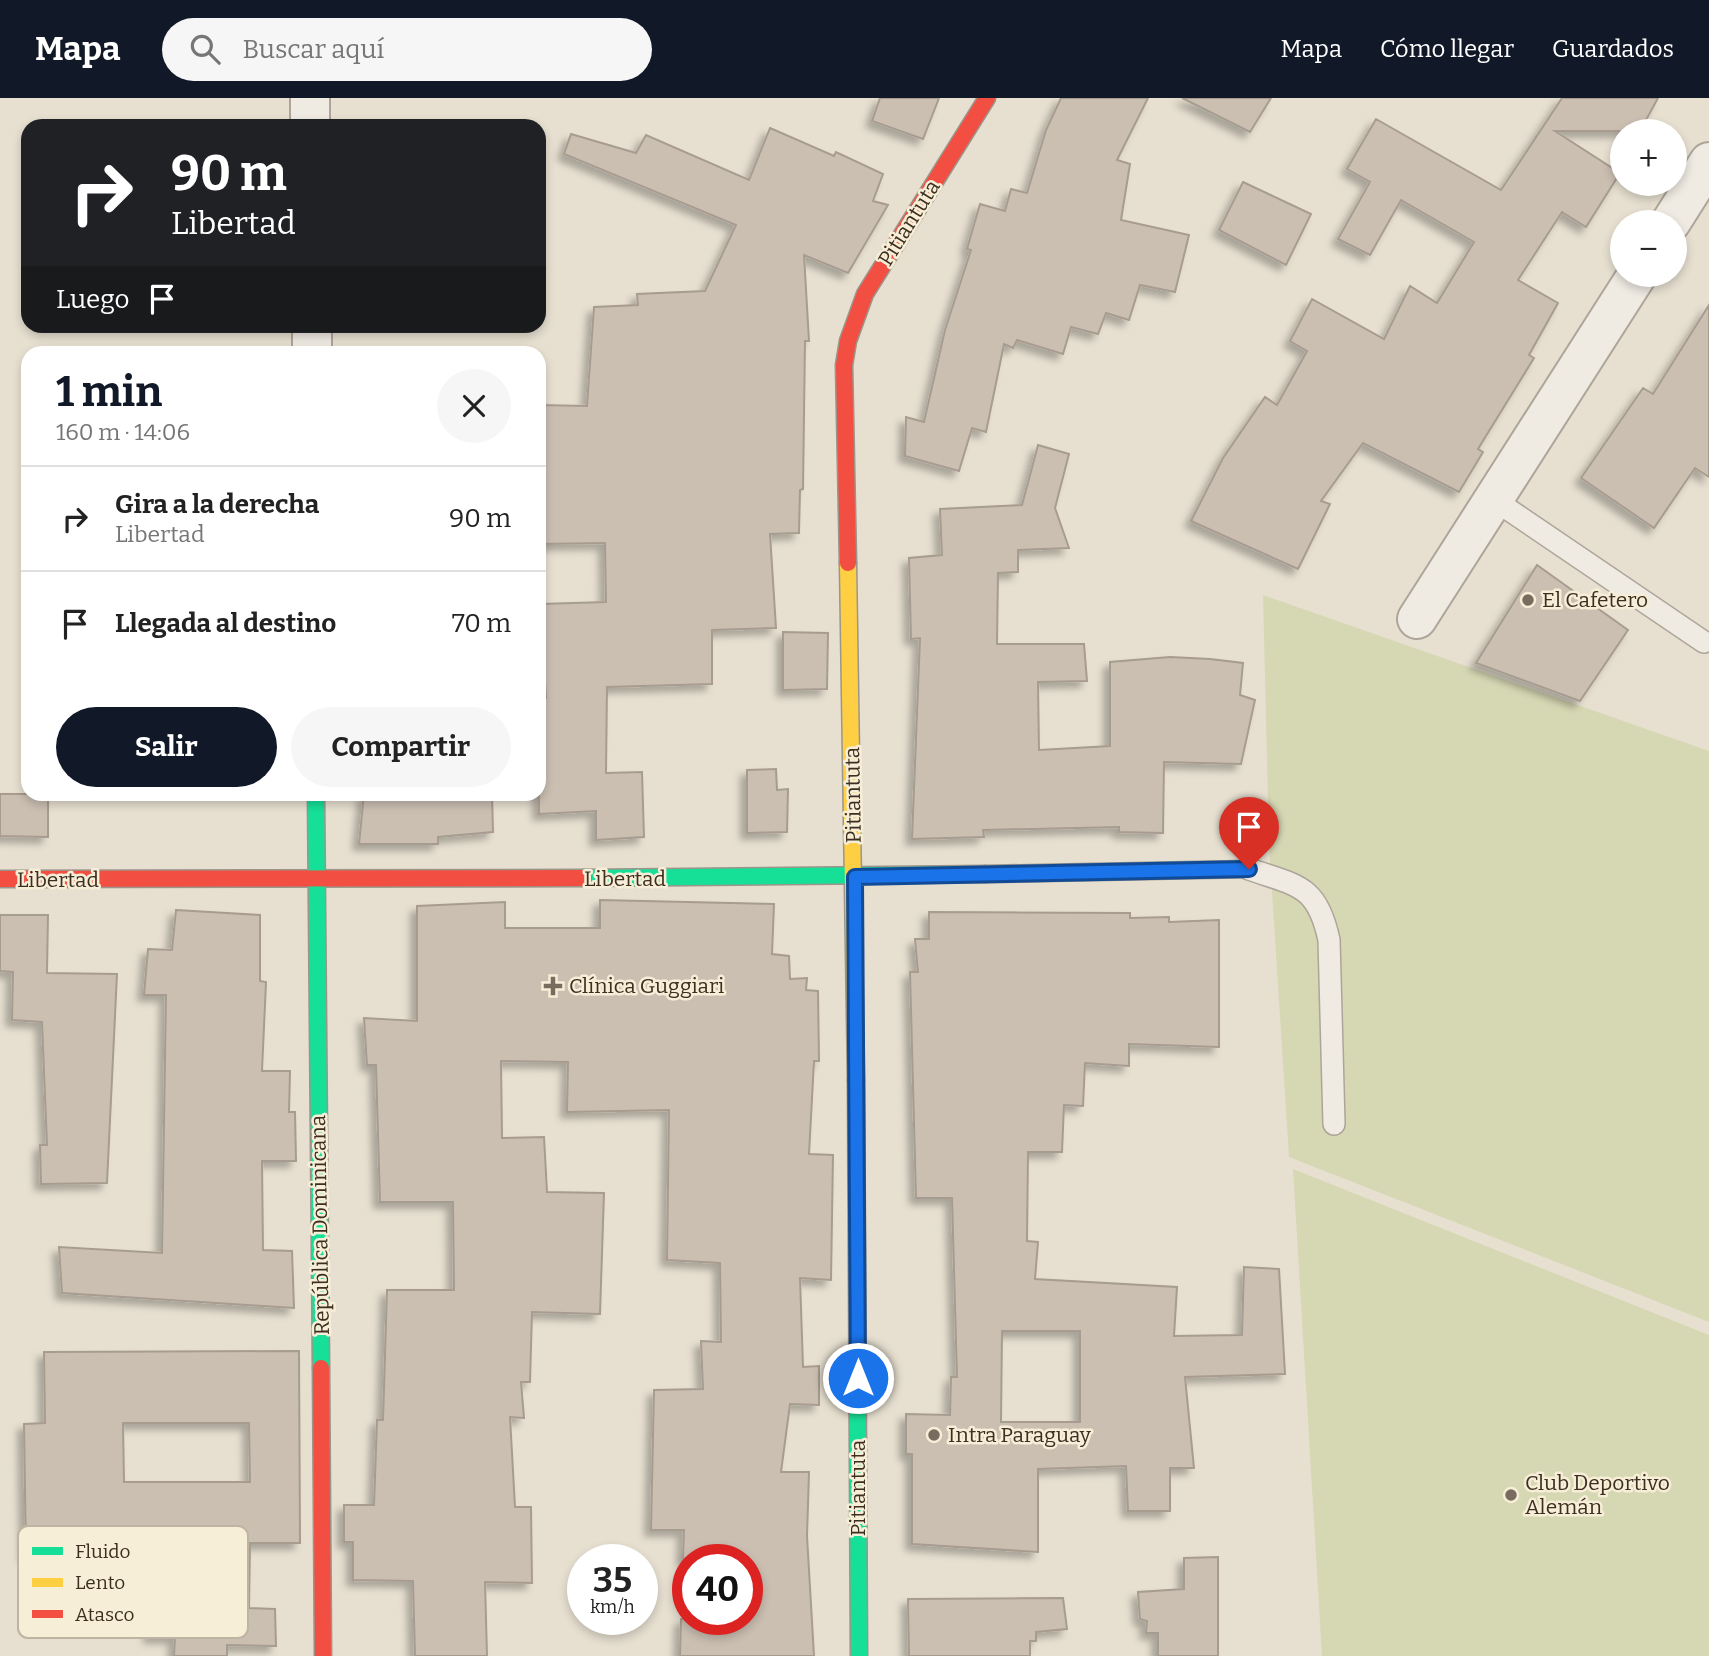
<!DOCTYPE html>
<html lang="es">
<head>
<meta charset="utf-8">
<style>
	:root { --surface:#fff; --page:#f6f6f6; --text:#222; --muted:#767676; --line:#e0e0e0; --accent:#111827 }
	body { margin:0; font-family:Bitter,serif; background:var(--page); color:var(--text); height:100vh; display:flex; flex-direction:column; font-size:26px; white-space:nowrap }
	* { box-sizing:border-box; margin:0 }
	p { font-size:23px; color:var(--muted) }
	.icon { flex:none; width:38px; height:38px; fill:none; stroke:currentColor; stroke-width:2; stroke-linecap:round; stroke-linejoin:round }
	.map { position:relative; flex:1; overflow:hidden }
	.side { position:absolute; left:21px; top:248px; width:525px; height:455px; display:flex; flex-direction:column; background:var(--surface); border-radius:21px; box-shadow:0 4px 10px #0003 }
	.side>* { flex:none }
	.guide { position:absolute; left:21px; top:21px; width:525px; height:214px; border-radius:21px; box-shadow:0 4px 10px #0003; background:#202124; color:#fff; overflow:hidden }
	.tools { position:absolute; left:1610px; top:21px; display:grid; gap:14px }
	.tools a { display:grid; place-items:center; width:77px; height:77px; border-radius:50%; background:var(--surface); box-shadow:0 4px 10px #0003; font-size:35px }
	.speed { position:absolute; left:567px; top:1446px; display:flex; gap:14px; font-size:35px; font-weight:700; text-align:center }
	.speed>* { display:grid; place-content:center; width:91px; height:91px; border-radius:50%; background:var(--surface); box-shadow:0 4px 10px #0003; line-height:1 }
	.speed small { font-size:18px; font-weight:400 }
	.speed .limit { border:10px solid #d22; background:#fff; color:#111 }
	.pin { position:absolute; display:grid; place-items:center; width:60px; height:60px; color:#fff; margin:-72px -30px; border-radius:50% 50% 50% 0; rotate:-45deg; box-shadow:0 0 7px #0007 }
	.pin .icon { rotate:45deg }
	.me { position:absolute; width:77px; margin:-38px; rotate:0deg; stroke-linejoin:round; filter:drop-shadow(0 0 5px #0008) }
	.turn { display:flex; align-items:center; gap:24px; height:147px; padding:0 35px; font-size:32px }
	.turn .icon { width:91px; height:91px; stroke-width:2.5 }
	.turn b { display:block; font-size:49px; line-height:60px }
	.then { display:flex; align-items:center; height:66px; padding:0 35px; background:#0003; gap:14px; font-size:26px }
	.round { display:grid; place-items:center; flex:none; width:74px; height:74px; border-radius:37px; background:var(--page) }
	.overview { display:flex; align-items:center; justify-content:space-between; height:119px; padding:0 35px }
	h1 { font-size:42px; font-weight:700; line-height:52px; color:var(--accent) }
	.button { display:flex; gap:14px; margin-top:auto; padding:14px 35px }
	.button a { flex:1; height:80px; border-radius:42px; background:var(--accent); color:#fff; font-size:28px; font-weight:700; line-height:80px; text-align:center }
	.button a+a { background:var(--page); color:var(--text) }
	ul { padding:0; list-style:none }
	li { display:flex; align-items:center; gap:21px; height:105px; padding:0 35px; border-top:2px solid var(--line) }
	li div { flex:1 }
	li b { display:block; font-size:26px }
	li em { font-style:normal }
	header { display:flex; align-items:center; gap:42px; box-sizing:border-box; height:98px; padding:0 35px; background:var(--accent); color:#fff }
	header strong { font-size:33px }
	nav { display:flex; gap:38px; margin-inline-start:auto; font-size:24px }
	.search { width:490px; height:63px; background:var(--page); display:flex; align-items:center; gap:18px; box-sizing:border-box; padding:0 24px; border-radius:38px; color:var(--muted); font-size:26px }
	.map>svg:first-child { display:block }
	.green { fill:#d6d7b3 }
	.building { fill:#cbbfb2; stroke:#a89c90; stroke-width:2; fill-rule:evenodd; filter:url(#shadow) }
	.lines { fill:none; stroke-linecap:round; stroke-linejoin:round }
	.lane-casing { stroke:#ada599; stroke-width:24 }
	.street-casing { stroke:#ada599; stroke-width:42 }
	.fast-casing { stroke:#9c958a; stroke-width:19 }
	.slow-casing { stroke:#9c958a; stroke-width:19 }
	.jam-casing { stroke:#9c958a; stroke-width:19 }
	.lane { stroke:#efebe3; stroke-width:21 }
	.street { stroke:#efebe3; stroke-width:38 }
	.fast { stroke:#16e098; stroke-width:16 }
	.slow { stroke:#ffcf43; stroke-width:16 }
	.jam { stroke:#f24e42; stroke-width:16 }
	.route-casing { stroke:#114b97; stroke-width:18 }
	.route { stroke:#1a73e8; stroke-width:12 }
	.poi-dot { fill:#786c5e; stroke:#f7eed8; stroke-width:2.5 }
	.labels { text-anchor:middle; stroke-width:5; stroke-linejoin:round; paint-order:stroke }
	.street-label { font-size:21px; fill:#3d2e20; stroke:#f7eed8 }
	.poi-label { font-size:21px; fill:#3d2e20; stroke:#f7eed8; text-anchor:start }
	.key { fill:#f7eed8; stroke:#bfb4a1; stroke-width:2 }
	.key-label { font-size:19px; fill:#3d2e20 }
</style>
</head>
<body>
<header>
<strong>Mapa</strong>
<div class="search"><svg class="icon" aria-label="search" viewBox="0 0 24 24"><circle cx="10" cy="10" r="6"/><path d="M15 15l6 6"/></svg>Buscar aquí</div>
<nav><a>Mapa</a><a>Cómo llegar</a><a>Guardados</a></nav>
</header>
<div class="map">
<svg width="1709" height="1558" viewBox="0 0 1709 1558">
	<defs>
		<filter id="shadow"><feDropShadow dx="-6" dy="6" stdDeviation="3.5" flood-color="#0004"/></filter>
	</defs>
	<rect width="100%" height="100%" fill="#e7e0d1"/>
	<path class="green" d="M1263 497 1709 653V1224L1289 1059 1269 746Z
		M1293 1071 1709 1237V1558H1322Z"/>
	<path class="building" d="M880 0H939L923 41 872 23Z
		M1061 0H1148L1117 62 1130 66 1121 122 1189 137 1175 194 1140 187 1129 222 1106 215 1098 236 1071 229 1063 256 1017 242 1013 250 1004 246 986 334 972 330 959 373 905 358 906 319 924 324 945 232 971 152 967 151 980 106 1005 113 1011 91 1027 95 1046 32Z
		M1182 0H1271L1250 34Z
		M1562 0H1658L1640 33H1555L1620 75 1586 129 1562 114 1518 182 1558 205 1529 257 1534 260 1478 351 1483 354 1459 394 1363 345 1321 403 1330 406 1298 471 1191 423 1223 360 1265 299 1277 307 1307 253 1290 243 1312 201 1384 241 1410 188 1437 205 1474 144 1401 102 1370 157 1338 141 1370 84 1347 71 1376 21 1501 92Z
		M770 30 834 58 836 54 883 76 873 103 888 107 848 175 804 157 809 243H805L803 391 800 392 799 435 770 436 776 530 712 532V586L607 589 606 675 642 674 644 739 596 742V713L539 716V617H542L541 600H546L541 506 606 504 605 445 539 446V307L587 308 594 209 638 207 637 196 705 193 736 127 564 56 571 36 636 55 646 37 749 82Z
		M1243 84 1311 116 1286 167 1219 132Z
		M1709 207V379L1695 370 1654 430 1581 380 1643 290 1653 296Z
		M1038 347 1069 356 1055 410 1069 450 1018 452V474L998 475 997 546H1084L1087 583 1038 584 1039 652 1110 648V564L1170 559 1210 561 1243 565 1240 597 1255 602 1241 666 1164 664 1163 735 1119 734V729L983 732 984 739 912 741 920 540 911 541 909 460 942 457 940 411 1022 407Z
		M1537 467 1628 532 1580 603 1476 565Z
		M783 534 828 535 827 591 783 592Z
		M776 671 777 692 788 691 787 734 747 735V672Z
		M0 696H48V739L0 738Z
		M364 696H492L493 734 438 739V746H359Z
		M600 802 774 806 772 856 789 858 790 881 807 880 806 892 818 893 819 963H814L809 1056 833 1057 831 1182 800 1180 803 1269 819 1268V1307L790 1306 781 1374H809L807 1438 814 1558H680L681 1521H747V1461H683L684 1432H651L654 1292 703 1291 701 1243 721 1244 720 1165 667 1162 669 1012 567 1014 568 964 501 963 502 1040 544 1039 547 1094 604 1095 600 1216 532 1214 530 1284H521L524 1320 510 1319 515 1409H531L532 1485 485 1484 487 1558H415L413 1483 353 1482V1444H344V1407H374L377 1322H383L387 1192H454L453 1104H380L376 967H367L364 920 417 923V808L505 804V830H600Z
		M176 812 260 817V883L266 884 262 973H290L289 1014H295L296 1063H262L263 1152 292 1153 294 1210 62 1195 59 1149 162 1155 166 897H144L148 851 172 852Z
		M929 814 1130 815V820L1169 819V824L1219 822V949L1129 946V968L1085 965 1083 1008 1064 1007 1062 1054H1028L1027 1143 1038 1144 1035 1181 1177 1189 1174 1238 1242 1237 1244 1169 1279 1171 1285 1276 1185 1279 1194 1370H1170V1413H1128L1126 1368 1038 1371V1454L912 1446V1356H906V1316L950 1317 951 1279H957L952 1100H916L910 874H918L915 841H929ZM1002 1233H1080V1324H1001Z
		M0 817H48L47 875 117 876 107 1085 41 1086 40 1047H47L42 924 12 922 13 874 0 873Z
		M299 1253 300 1445H250L249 1510 275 1511 276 1548 227 1547V1558H174L175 1539H150L151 1461 26 1458 24 1326 45 1325 44 1254ZM123 1325H249L250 1384H124Z
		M1218 1459V1558H1158V1535H1146L1147 1523 1140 1521 1138 1494 1184 1491V1460Z
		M1063 1500 1067 1531 1036 1534V1543H1030V1558H909L908 1501Z"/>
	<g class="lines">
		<defs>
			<path id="lane" d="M1493 401 1704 544
				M1249 771C1297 788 1317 786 1329 842L1334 1026"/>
			<path id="street" d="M310 0V28
				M1671 124 1709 64
				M312 228V256
				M1417 521 1637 177"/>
			<path id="fast" d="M316 696 321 1270
				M584 780 985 776
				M856 982 859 1558"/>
			<path id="slow" d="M848 465 856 982
				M985 776 1249 771"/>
			<path id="jam" d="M848 465 844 267 848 243 865 196 987 0
				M0 781 584 780
				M321 1270 323 1558"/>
		</defs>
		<use href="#lane" class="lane-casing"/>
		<use href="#street" class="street-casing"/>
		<use href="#fast" class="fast-casing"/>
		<use href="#slow" class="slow-casing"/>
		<use href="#jam" class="jam-casing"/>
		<use href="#lane" class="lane"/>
		<use href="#street" class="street"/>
		<use href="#fast" class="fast"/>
		<use href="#slow" class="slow"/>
		<use href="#jam" class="jam"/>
	</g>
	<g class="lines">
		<defs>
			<path id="route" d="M858 1280 855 779 1249 771"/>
		</defs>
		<use href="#route" class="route-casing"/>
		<use href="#route" class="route"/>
	</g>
	<g class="poi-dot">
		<circle cx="1528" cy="502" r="7"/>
		<path d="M549.5 877.5h7v7h7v7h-7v7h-7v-7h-7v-7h7z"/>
		<circle cx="934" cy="1337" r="7"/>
		<circle cx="1511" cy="1397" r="7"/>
	</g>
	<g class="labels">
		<g class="street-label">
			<text transform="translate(909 125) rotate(-58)" y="7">Pitiantuta</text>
			<text transform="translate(853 697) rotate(-91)" y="7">Pitiantuta</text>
			<text x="625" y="788">Libertad</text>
			<text x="58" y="789">Libertad</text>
			<text transform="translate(320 1127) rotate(-91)" y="7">República Dominicana</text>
			<text transform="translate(858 1390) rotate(-90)" y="7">Pitiantuta</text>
		</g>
		<g class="poi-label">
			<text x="1542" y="509">El Cafetero</text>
			<text x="569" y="895">Clínica Guggiari</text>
			<text x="948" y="1344">Intra Paraguay</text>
			<text x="1525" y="1392">Club Deportivo<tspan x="1525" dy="24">Alemán</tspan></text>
		</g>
	</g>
	<rect x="18" y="1428" width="230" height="112" rx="10" class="key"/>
	<rect x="32" y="1449" width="31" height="8" fill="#16e098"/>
	<rect x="32" y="1480" width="31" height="9" fill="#ffcf43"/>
	<rect x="32" y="1512" width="31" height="8" fill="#f24e42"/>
	<g class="key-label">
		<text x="75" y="1460">Fluido</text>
		<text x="75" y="1491">Lento</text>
		<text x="75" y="1523">Atasco</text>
	</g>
</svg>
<div class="tools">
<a>+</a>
<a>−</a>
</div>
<div class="speed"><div>35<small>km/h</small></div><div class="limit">40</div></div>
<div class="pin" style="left:1249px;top:771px;background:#d93025"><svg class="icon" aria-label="arrive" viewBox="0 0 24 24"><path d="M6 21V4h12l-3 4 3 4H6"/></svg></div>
<svg class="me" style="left:858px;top:1280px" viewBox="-20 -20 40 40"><circle r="17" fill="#1a73e8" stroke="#fff" stroke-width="3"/><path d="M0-11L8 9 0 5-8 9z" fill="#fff"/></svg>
<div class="guide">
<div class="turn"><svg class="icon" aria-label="right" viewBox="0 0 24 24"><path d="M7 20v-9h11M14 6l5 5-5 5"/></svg><div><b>90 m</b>Libertad</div></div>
<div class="then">Luego<svg class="icon" aria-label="arrive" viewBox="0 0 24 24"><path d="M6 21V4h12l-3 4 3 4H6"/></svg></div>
</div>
<section class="side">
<div class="overview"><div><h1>1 min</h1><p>160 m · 14:06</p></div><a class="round"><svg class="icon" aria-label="close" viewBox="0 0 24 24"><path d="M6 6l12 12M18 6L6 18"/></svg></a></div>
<ul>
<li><svg class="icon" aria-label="right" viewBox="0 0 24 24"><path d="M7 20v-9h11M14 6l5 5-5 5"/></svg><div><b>Gira a la derecha</b><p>Libertad</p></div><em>90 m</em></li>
<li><svg class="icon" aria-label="arrive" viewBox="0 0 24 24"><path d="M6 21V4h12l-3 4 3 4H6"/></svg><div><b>Llegada al destino</b></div><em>70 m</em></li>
</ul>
<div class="button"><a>Salir</a><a>Compartir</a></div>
</section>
</div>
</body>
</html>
